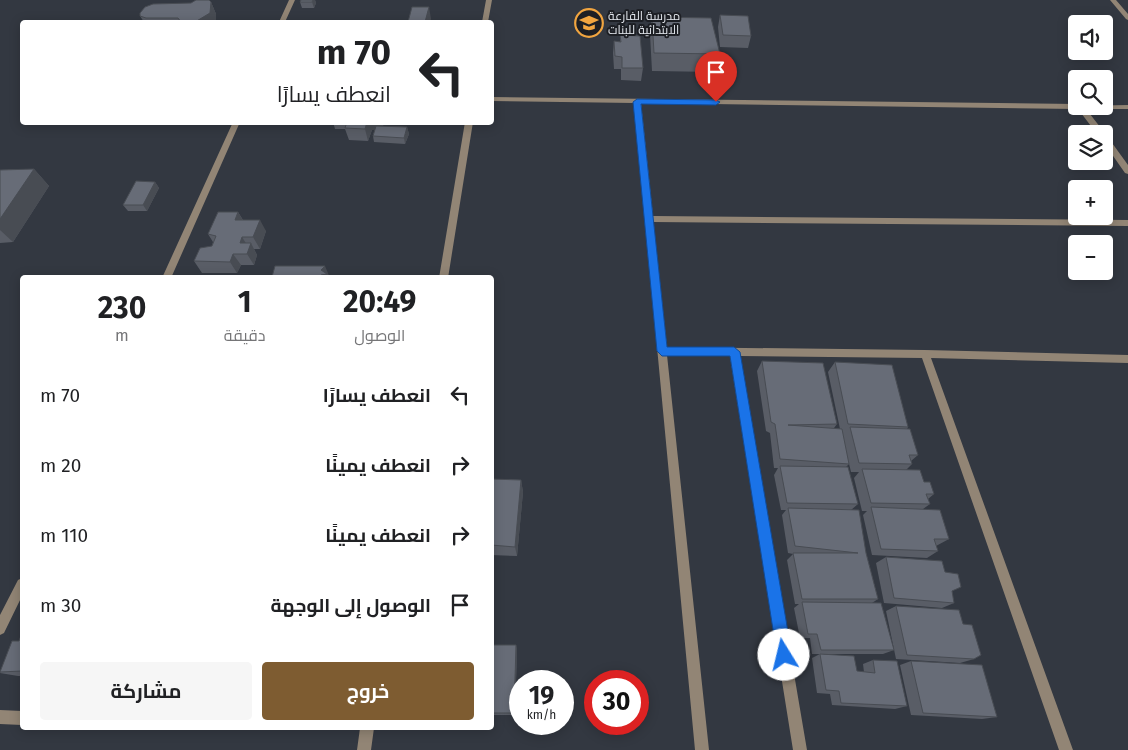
<!DOCTYPE html>
<html lang="ar">
<head>
<meta charset="utf-8">
<style>
	:root { --surface:#fff; --page:#f6f6f6; --text:#202124; --muted:#757577; --accent:#7e5c31 }
	body { margin:0; font-family:"Fira Sans",Cairo,sans-serif; background:var(--page); color:var(--text); direction:rtl; height:100vh; display:flex; flex-direction:column; font-size:19px; white-space:nowrap }
	* { box-sizing:border-box; margin:0 }
	p { font-size:16px; color:var(--muted) }
	.icon { flex:none; width:28px; height:28px; fill:none; stroke:currentColor; stroke-width:2; stroke-linecap:round; stroke-linejoin:round }
	.map { position:relative; flex:1; overflow:hidden; direction:ltr }
	.drawer { position:absolute; left:20px; top:275px; width:474px; height:455px; display:flex; flex-direction:column; background:var(--surface); border-radius:5px; box-shadow:0 2px 12px #0003; direction:rtl }
	.drawer>* { flex:none }
	.hud { position:absolute; left:20px; top:20px; width:474px; height:105px; border-radius:5px; box-shadow:0 2px 12px #0003; direction:rtl; background:#fff; color:var(--text); overflow:hidden }
	.controls { position:absolute; left:1068px; top:15px; display:grid; gap:10px }
	.controls a { display:grid; place-items:center; width:45px; height:45px; border-radius:5px; background:var(--surface); box-shadow:0 2px 12px #0003; font-size:25px }
	.speed { position:absolute; left:509px; top:670px; display:flex; gap:10px; font-size:25px; font-weight:700; text-align:center }
	.speed>* { display:grid; place-content:center; width:65px; height:65px; border-radius:50%; background:var(--surface); box-shadow:0 2px 12px #0003; line-height:1 }
	.speed small { font-size:12px; font-weight:400 }
	.speed .limit { border:8px solid #d22; background:#fff; color:#111 }
	.pin { position:absolute; display:grid; place-items:center; width:42px; height:42px; color:#fff; margin:-51px -21px; border-radius:50% 50% 50% 0; rotate:-45deg; box-shadow:0 0 5px #0007 }
	.pin .icon { rotate:45deg }
	.me { position:absolute; width:55px; margin:-28px; rotate:351deg; stroke-linejoin:round; filter:drop-shadow(0 0 4px #0008) }
	.turn { display:flex; align-items:center; gap:18px; height:105px; padding:0 20px; font-size:22px }
	.turn .icon { width:65px; height:65px; stroke-width:2.5 }
	.turn b { display:block; font-size:35px; line-height:42px }
	.eta { display:flex; justify-content:space-evenly; align-items:center; height:85px; text-align:center }
	.eta b { font-size:30px; font-weight:700; line-height:35px }
	.primary-button { display:flex; gap:10px; margin-top:auto; padding:10px 20px }
	.primary-button a { flex:1; height:58px; border-radius:5px; background:var(--accent); color:#fff; font-size:20px; font-weight:700; line-height:58px; text-align:center }
	.primary-button a+a { background:var(--page); color:var(--text) }
	ul { padding:0; list-style:none }
	li { display:flex; align-items:center; gap:15px; height:70px; padding:0 20px }
	li div { flex:1 }
	li b { display:block; font-size:19px }
	li em { font-style:normal }
	.map>svg:first-child { display:block }
	.lines { fill:none; stroke-linecap:round; stroke-linejoin:round }
	.street { fill:#928575; fill-rule:evenodd }
	.wall { fill:#595d66 }
	.shaded-wall { fill:#484c53 }
	.building { fill:#676c77; stroke:#484c53 }
	.route { fill:#1a73e8; stroke:#114b97 }
	.labels { text-anchor:middle; stroke-width:4; stroke-linejoin:round; paint-order:stroke }
	.far-poi-label { font-size:12px; fill:#e4e8ee; stroke:#1d1f24; text-anchor:start }
</style>
</head>
<body>
<div class="map">
<svg width="1128" height="750" viewBox="0 0 1128 750">
	<rect width="100%" height="100%" fill="#333841"/>
	<g class="lines">
		<path class="street" d="M289 0H295L285 22H279Z
			M486 0H492L488 22H482Z
			M1110 0H1116L1128 14V20L1126 19Z
			M491 97 1076 104V106L1128 105V109H1086L1104 132 1105 134 1104 136V134H1097L1078 109 641 103 653 216 1128 220V226L653 222 667 347 925 350 1128 355V363L931 358 1073 750H1059L922 358 740 356 807 750H793L730 356 667 355 709 750H695L634 103 491 101Z
			M233 122H240L171 278H162Z
			M465 122H473L448 278H439Z
			M1104 136H1107L1128 165V174L1125 173 1104 143Z
			M22 578V596L4 633 0 635V615L18 580Z
			M0 710 22 711V725L0 724Z
			M360 728H374L371 750H357Z"/>
	</g>
	<path class="wall" d="M301 0H315L316 3 314 8H302L300 2Z
		M211 2 216 14V22H144L140 16Z
		M720 15 751 36 748 48 720 47 718 27Z
		M652 17 720 54 716 72 652 71 650 34Z
		M620 35 643 68 641 81 621 80V69H614L613 53 614 41 620 42Z
		M333 122H384L383 126 407 127 409 134 405 144 374 142 373 136 375 129 372 130 368 141 349 140 345 129H335Z
		M34 169 49 186 13 242 0 243V170Z
		M155 182 159 188 147 211H128L123 205Z
		M238 212 243 220 266 231 260 249H254L257 255 254 265H241L237 273H202L194 261 212 246 213 242 208 234Z
		M762 361 837 424 834 428 840 429 828 372 835 362 908 427 907 429 918 455 911 461 912 464 906 470 924 482 934 494 928 499 930 504 923 509 949 539 936 546 938 551 927 558 872 555 863 515 867 511H862L854 478 859 472H851L846 451 849 464 846 467 858 504 851 510 866 553 878 599 872 603 894 650 883 654H812L810 638H800L794 608 799 604H795L787 560 793 554 788 553 782 515 786 510H781L774 475 778 468H774L770 433 766 431 757 371Z
		M491 479 521 480 523 492 517 556 491 555Z
		M886 557 945 572 952 592 954 603 942 608 884 603 876 563Z
		M896 606 974 659 960 663 896 659 886 611Z
		M22 633V676H18L0 673 19 641Z
		M491 645H516L517 650 515 715H491Z
		M820 654 857 671 864 672 863 664 873 660 907 706 895 709 832 705 830 694 817 693 812 658Z
		M911 661 997 717 982 719 911 715 900 665Z"/>
	<path class="shaded-wall" d="M313 0H315L316 3 314 8 312 2Z
		M211 2 216 14V22H195Z
		M429 7 431 19 430 22H425Z
		M367 122H384L382 128 372 130 368 141 365 129Z
		M407 127 409 134 405 144 404 138Z
		M34 169 49 186 13 242 0 230V219Z
		M155 182 159 188 147 211 143 205Z
		M238 212 245 224 235 220Z
		M260 220 266 231 260 249 253 237Z
		M242 237 249 248 251 243 257 255 254 265 240 243Z
		M233 254 241 265 237 273 230 262Z
		M325 266 330 278H321V270Z
		M521 480 523 492 517 556 515 547Z
		M516 645 517 650 515 715 514 713Z"/>
	<path class="building" d="M196 0H209L211 2 210 13 195 22H181L178 18H146L140 16V13L145 7 153 4 191 3Z
		M301 0H313L312 2H300Z
		M412 7H429L425 22H408Z
		M720 15 748 16 751 36 723 35Z
		M652 17 711 18 720 54 654 53Z
		M620 35 640 36 643 68H622V57L615 56 614 41 621 42Z
		M347 122H367L365 129 345 128Z
		M376 126 407 127 404 138 373 136Z
		M34 169 0 219V170Z
		M136 181 155 182 143 205H123Z
		M218 212H238L235 220H260L253 237H242L240 243H251L247 254H233L230 262 194 261 200 248 212 246 216 236 208 234Z
		M275 266H325L321 270 327 274 321 275V278L272 277Z
		M762 361 823 363 837 424 788 425 842 429 849 464 780 459 775 424 771 422Z
		M835 362 892 365 908 427 848 424Z
		M850 427 910 429 918 455H909L912 464 859 463Z
		M780 466 848 467 858 504 787 503Z
		M862 469 920 470 924 482H930L934 494H926L930 504 871 503Z
		M491 479 521 480 515 547 491 545Z
		M871 507 940 510 949 539H934L938 551 881 549Z
		M788 508 859 510 866 553 878 599H802L793 553H858L795 546Z
		M886 557 942 561 945 572 958 574 961 587 952 591 954 603 894 598Z
		M802 602 881 603 894 650H821L817 634H808Z
		M896 606 959 610 963 624 972 625 981 655 974 659 907 655Z
		M22 633V671L0 672 12 641H19Z
		M491 645H516L514 713H491Z
		M820 654 854 656 857 671 875 673 873 660 897 661 907 706 841 703 839 691 826 690Z
		M911 661 982 665 997 717 923 713Z"/>
	<path class="route" d="M637 99 716 100 720 102 716 105 641 104 667 347H734L740 352 792 655 790 660 784 662 779 660 777 655 730 356H662L657 351 633 102Z"/>
	<defs>
		<symbol id="school-ring" viewBox="-11 -11 22 22"><circle r="9.5" fill="#1d1f24" stroke="#f1a540" stroke-width="1.5"/><path d="M0-5L7-2L0 1L-7-2ZM-4 1L0 2.5L4 1V4Q0 6-4 4Z" fill="#f1a540"/></symbol>
	</defs>
	<g fill-rule="evenodd">
		<use href="#school-ring" x="573" y="7" width="32" height="32"/>
	</g>
	<g class="labels">
		<g class="far-poi-label">
			<text x="608" y="20">مدرسة الفارعة<tspan x="608" dy="14">الابتدائية للبنات</tspan></text>
		</g>
	</g>
</svg>
<div class="controls">
<a><svg class="icon" aria-label="sound" viewBox="0 0 24 24"><path d="M4 9h4l5-4v14l-5-4H4zM17 9q2 3 0 6"/></svg></a>
<a><svg class="icon" aria-label="search" viewBox="0 0 24 24"><circle cx="10" cy="10" r="6"/><path d="M15 15l6 6"/></svg></a>
<a><svg class="icon" aria-label="layers" viewBox="0 0 24 24"><path d="M12 4l9 5-9 5-9-5zM3 14l9 5 9-5"/></svg></a>
<a>+</a>
<a>−</a>
</div>
<div class="speed"><div>19<small>km/h</small></div><div class="limit">30</div></div>
<div class="pin" style="left:716px;top:102px;background:#d93025"><svg class="icon" aria-label="arrive" viewBox="0 0 24 24"><path d="M6 21V4h12l-3 4 3 4H6"/></svg></div>
<svg class="me" style="left:784px;top:655px" viewBox="-20 -20 40 40"><circle r="19" fill="#fff"/><path d="M0-13L10 11 0 6-10 11z" fill="#1a73e8"/></svg>
<div class="hud">
<div class="turn"><svg class="icon" aria-label="left" viewBox="0 0 24 24"><path d="M17 20v-9H6M10 6l-5 5 5 5"/></svg><div><b>70 m</b>انعطف يسارًا</div></div>
</div>
<section class="drawer">
<div class="eta">
<div><b>20:49</b><p>الوصول</p></div>
<div><b>1</b><p>دقيقة</p></div>
<div><b>230</b><p>m</p></div>
</div>
<ul>
<li><svg class="icon" aria-label="left" viewBox="0 0 24 24"><path d="M17 20v-9H6M10 6l-5 5 5 5"/></svg><div><b>انعطف يسارًا</b></div><em>70 m</em></li>
<li><svg class="icon" aria-label="right" viewBox="0 0 24 24"><path d="M7 20v-9h11M14 6l5 5-5 5"/></svg><div><b>انعطف يمينًا</b></div><em>20 m</em></li>
<li><svg class="icon" aria-label="right" viewBox="0 0 24 24"><path d="M7 20v-9h11M14 6l5 5-5 5"/></svg><div><b>انعطف يمينًا</b></div><em>110 m</em></li>
<li><svg class="icon" aria-label="arrive" viewBox="0 0 24 24"><path d="M6 21V4h12l-3 4 3 4H6"/></svg><div><b>الوصول إلى الوجهة</b></div><em>30 m</em></li>
</ul>
<div class="primary-button"><a>خروج</a><a>مشاركة</a></div>
</section>
</div>
</body>
</html>
